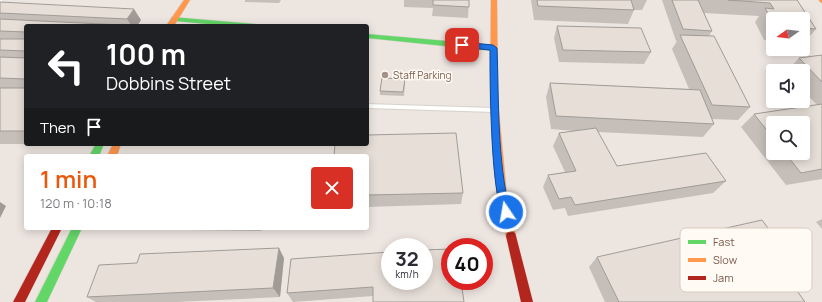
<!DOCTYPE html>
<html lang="en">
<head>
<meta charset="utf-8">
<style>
	:root { --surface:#fff; --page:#f2f2f3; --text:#2b2b33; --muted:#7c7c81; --accent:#ea580c }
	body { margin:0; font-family:Manrope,sans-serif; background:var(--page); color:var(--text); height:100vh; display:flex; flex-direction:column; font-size:15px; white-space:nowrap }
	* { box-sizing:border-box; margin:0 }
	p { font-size:13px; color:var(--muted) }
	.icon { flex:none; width:22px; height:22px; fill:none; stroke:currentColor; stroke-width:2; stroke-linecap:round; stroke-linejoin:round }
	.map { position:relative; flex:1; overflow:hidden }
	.panel { position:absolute; left:24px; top:154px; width:345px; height:76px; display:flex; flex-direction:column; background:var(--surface); border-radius:4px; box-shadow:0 2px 10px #0003 }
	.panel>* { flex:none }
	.guide { position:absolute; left:24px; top:24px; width:345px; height:122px; border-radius:4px; box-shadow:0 2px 10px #0003; background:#202124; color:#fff; overflow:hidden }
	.needle { width:26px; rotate:256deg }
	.tools { position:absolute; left:766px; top:12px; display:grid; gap:8px }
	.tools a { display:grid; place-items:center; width:44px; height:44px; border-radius:4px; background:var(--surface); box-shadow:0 2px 10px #0003; font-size:20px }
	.speed { position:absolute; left:381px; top:238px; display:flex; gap:8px; font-size:20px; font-weight:700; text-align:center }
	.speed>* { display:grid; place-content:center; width:52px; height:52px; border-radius:50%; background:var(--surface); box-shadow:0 2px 10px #0003; line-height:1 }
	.speed small { font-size:10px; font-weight:400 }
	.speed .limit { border:6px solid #d22; background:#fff; color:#111 }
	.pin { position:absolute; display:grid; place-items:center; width:34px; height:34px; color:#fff; margin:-17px; border-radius:8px; box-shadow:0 2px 6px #0006 }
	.me { position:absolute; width:44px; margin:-22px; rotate:348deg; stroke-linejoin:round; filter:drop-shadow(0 0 3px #0008) }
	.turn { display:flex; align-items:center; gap:14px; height:84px; padding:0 16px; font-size:18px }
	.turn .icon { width:52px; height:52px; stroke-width:2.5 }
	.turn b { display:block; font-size:28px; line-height:34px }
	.then { display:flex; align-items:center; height:38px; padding:0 16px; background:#0003; gap:8px; font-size:15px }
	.round { display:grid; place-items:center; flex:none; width:42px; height:42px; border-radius:4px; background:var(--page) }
	.headline { display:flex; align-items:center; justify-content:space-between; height:68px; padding:0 16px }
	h1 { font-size:24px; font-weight:600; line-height:30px; color:var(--accent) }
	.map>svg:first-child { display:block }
	.industrial { fill:#ede5e0; fill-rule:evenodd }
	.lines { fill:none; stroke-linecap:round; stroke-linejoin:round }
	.lane-casing { stroke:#d7d1cb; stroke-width:2 }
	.fast-casing { stroke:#d9d2cb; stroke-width:1 }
	.slow-casing { stroke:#d9d2cb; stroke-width:1 }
	.jam-casing { stroke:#d9d2cb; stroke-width:1 }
	.lane { fill:#fefefd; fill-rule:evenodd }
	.fast { fill:#63d668; fill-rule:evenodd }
	.slow { fill:#ff974d; fill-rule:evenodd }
	.jam { fill:#b3261e; fill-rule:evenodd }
	.wall { fill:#c6bfb9; fill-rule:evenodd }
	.shaded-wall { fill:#a19b96 }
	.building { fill:#e6ded7; stroke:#a19b96 }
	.route { fill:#1a73e8; stroke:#114b97 }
	.poi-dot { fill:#a69286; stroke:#fffaf3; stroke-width:1.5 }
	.labels { text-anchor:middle; stroke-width:3; stroke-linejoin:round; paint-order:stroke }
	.poi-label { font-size:10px; fill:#7a5c4d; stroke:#fffaf3; text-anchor:start }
	.key { fill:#fffaf3; stroke:#d7cbc1; stroke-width:1 }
	.key-label { font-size:11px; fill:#7a5c4d }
</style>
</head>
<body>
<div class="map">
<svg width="822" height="302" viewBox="0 0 822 302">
	<rect width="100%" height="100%" fill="#f9f5f0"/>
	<path class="industrial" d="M3 0H822V302H0V3ZM773 19H803V49H773ZM26 26H367V144H26ZM773 71H803V101H773ZM773 123H803V153H773ZM26 156H367V228H26ZM390 247H424V281H390ZM450 247H484V281H450Z"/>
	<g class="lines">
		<defs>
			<path id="lane" d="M367 104 494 108 497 110 494 112 367 108Z"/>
			<path id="fast" d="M172 17 255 24 259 26H229L175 21 171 19Z
				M367 34 493 45 497 48 493 51 367 38Z
				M96 144H104L99 156H89Z
				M72 228H82L47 302H35Z"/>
			<path id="slow" d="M184 0H190L174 26H166Z
				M491 0H497L498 102 507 196 516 236 515 239 511 241 507 239 506 236 497 196 490 102Z
				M819 0H822V3L820 2Z
				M113 144H121L117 156H107Z"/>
			<path id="jam" d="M52 228H62L25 302H13Z
				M511 231 515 233 516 236 533 302H521L506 236 507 233Z"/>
		</defs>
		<use href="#lane" class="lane-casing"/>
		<use href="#fast" class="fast-casing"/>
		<use href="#slow" class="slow-casing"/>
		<use href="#jam" class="jam-casing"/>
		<use href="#lane" class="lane"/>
		<use href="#fast" class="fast"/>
		<use href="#slow" class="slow"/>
		<use href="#jam" class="jam"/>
	</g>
	<path class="wall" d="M245 0H281L279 3 245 2Z
		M404 0H469L468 18 432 16 433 8 404 7Z
		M531 0H647L642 10H634L628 24 534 20Z
		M662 0H797L816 29 804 43H803V19H773V41L764 40 755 22 759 16 704 13 712 31 709 36 750 107 738 120 712 119 714 124 703 137 598 132 617 166 726 181 713 193 568 216 565 208 553 210 543 187 548 175 565 172 553 146 559 133 575 131 551 129 546 97 550 83 689 89 672 49 677 41H676Z
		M0 2 141 20 137 26H26V144H0Z
		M557 26 651 52 644 64 559 62 554 38Z
		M822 55V179L786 185 741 127 754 114 817 105 803 90V71H787L799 58ZM773 123 803 153H773Z
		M405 83 404 96 380 95V91Z
		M367 156 463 193 461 204 367 207Z
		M822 219V229L816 222Z
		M125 228H262L261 231 126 229Z
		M597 257 791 259 779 266 805 302H605L589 267Z
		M284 258 280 297 177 302H96L87 297Z
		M291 259 464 302 373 296 293 302 287 293Z"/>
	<path class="shaded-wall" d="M134 9 141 20 137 26H132L127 19Z
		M0 202 6 206 0 218Z
		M279 248 284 258 280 297 273 288Z
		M791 259 775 269 777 263Z"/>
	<path class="building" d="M433 0H469V7L433 5Z
		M537 0H631L634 10 538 6Z
		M672 0H698L712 31 683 29Z
		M728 0H797L816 29 803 28V19H773V22L765 8 774 9 770 3Z
		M0 2 134 9 127 19 0 13Z
		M0 19 122 25V26H26V32L0 31Z
		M557 26 641 28 651 52 563 50Z
		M680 35 714 36 750 107 712 105Z
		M0 39H26V51L0 50Z
		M822 55V82L799 58Z
		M0 57 26 58V79L0 78Z
		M382 78 405 79 403 92 380 91Z
		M550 83 700 90 714 124 556 116Z
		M0 88H26V131H0Z
		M822 104V169L801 173 785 153H803V123H773V138L754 114Z
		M596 128 617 166 706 153 726 181 575 205 571 197 559 199 548 175 576 171 559 133Z
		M456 133 463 193 367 195V156H334L335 144H367V135Z
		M762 220 791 259 777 263 805 302H619L597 257Z
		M279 248 273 288 87 297 99 265 137 263 140 254Z
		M450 249V281H461L464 302H373V287L287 293 291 259 390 252V281H424V250Z"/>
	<path class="route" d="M462 42 493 45 497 48C499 102 497 158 510 212L506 216C490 210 490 72 490 50L459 47 458 45Z"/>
	<circle class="poi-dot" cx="385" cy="75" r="4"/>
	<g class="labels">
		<g class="poi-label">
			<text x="393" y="79">Staff Parking</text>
		</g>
	</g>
	<rect x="680" y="228" width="132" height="64" rx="6" class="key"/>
	<rect x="688" y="240" width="18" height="4" fill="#63d668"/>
	<rect x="688" y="258" width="18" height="4" fill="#ff974d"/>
	<rect x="688" y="276" width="18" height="4" fill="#b3261e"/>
	<g class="key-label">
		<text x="713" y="246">Fast</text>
		<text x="713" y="264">Slow</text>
		<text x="713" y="282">Jam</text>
	</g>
</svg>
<div class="tools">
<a><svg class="needle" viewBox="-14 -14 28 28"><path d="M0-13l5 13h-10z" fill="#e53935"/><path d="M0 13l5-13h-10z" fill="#7c7c81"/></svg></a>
<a><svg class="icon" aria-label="sound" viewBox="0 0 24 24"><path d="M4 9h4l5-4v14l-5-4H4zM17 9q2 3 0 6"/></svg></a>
<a><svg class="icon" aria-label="search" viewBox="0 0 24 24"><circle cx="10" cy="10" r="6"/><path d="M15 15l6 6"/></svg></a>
</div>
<div class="speed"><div>32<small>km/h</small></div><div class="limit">40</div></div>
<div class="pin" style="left:462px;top:45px;background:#d93025"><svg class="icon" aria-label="arrive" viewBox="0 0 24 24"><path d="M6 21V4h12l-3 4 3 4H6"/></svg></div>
<svg class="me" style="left:506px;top:212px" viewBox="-20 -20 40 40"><circle r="17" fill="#1a73e8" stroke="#fff" stroke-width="3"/><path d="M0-11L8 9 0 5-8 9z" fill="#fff"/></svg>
<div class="guide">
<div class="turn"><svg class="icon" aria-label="left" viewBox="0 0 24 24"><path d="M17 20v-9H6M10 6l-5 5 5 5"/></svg><div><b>100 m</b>Dobbins Street</div></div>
<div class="then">Then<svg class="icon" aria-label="arrive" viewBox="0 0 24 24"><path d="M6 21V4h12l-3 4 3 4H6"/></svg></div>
</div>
<section class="panel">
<div class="headline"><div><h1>1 min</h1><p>120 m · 10:18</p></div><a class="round" style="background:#d93025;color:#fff"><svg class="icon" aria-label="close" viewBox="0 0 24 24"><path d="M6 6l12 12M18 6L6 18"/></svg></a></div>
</section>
</div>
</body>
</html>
